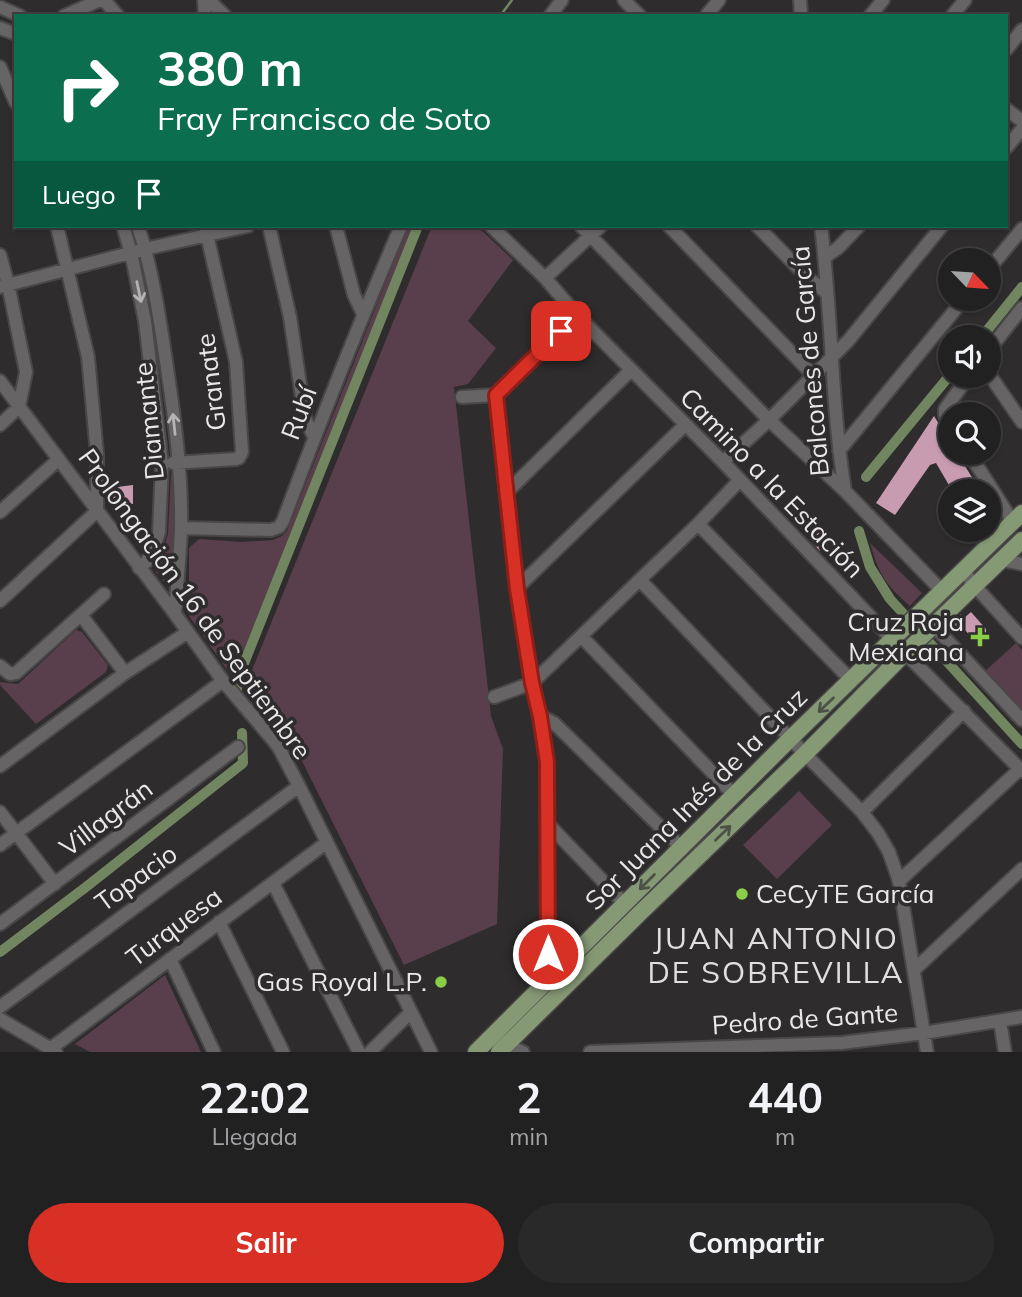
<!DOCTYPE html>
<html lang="es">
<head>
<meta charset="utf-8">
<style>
	:root { --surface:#222122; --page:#2a292a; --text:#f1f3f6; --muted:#a2a3a5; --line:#3f3e40; --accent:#d93025 }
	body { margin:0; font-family:Mulish,sans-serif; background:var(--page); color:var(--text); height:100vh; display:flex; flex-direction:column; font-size:26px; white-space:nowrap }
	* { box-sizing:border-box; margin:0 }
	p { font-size:23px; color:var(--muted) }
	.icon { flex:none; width:38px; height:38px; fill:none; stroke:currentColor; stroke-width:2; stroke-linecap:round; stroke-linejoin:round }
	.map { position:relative; height:1052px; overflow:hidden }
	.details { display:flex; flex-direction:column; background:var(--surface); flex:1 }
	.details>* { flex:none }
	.banner { position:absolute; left:14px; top:14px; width:994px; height:214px; border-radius:0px; box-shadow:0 2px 5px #0004,0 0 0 2px var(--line); background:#0b6e4f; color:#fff; overflow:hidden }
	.needle { width:46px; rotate:115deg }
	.tools { position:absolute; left:938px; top:248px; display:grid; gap:14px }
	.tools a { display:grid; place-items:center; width:63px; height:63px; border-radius:50%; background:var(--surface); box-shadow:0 2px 5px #0004,0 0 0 2px var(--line); font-size:35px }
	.pin { position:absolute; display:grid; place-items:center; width:60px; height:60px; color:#fff; margin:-30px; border-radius:14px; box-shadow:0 4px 10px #0006 }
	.me { position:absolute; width:77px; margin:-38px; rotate:0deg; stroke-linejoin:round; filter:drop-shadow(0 0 5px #0008) }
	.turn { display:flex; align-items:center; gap:24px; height:147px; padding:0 28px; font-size:32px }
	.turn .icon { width:91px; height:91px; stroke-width:2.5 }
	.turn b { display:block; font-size:49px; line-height:60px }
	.then { display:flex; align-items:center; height:66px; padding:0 28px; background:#0003; gap:14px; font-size:26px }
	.eta { display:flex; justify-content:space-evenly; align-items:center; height:119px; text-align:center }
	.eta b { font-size:42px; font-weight:700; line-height:49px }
	.cta { display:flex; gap:14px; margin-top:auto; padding:14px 28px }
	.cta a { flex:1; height:80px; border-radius:42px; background:var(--accent); color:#fff; font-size:28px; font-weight:700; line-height:80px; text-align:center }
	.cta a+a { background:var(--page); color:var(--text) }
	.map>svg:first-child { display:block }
	.green { fill:#593e4b }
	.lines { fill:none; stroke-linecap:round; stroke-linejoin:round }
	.stream { stroke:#708560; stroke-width:2.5 }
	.canal { stroke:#708560; stroke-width:10 }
	.building { fill:#c89bb1 }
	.minor-casing { stroke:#494748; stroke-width:16 }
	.major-casing { stroke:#494748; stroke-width:19 }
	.minor { stroke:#676465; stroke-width:12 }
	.major { stroke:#869975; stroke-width:16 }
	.oneway { stroke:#b5b3b4 }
	.oneway2 { stroke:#4d5246 }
	.route-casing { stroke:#8d1f18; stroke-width:18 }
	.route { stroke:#d93025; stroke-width:12 }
	.poi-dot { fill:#8ace47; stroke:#2e2c2d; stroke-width:2.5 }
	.labels { text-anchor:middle; stroke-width:7; stroke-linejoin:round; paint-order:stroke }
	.street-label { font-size:26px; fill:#e9e7e8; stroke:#2e2c2d }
	.poi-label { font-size:26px; fill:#e9e7e8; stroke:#2e2c2d; text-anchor:end }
	.quarter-label { font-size:30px; letter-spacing:2px; fill:#e1dedf; stroke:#2e2c2d }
</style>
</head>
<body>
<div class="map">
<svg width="1022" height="1052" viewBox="0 0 1022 1052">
	<rect width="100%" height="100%" fill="#2e2c2d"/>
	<path class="green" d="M408 226H414L236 670 230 674 189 616V548L199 539 242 542 273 540 282 536 287 531Z
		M432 226H477L513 260 468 321 496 348 468 384 454 387 491 716 503 749 497 924 404 965 294 745 248 692 250 675Z
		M171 473 177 475 173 583 167 586 153 568 162 552 168 534Z
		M870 543 922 593 910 606C885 584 879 575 870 543Z
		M76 630 82 632 108 665 106 672 36 724 0 685V682L18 684Z
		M1016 643 1022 650V712L983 673Z
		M799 791 832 825 777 879 743 845Z
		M165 975 201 1052H90L75 1044Z"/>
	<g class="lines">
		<path class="stream" d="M500 16 512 0"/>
		<path class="canal" d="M981 338 1022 287
			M866 477 950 375
			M859 531 870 567 890 599 1022 744
			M237 691V681L418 226
			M0 952 86 887 243 763 242 733"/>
	</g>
	<path class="building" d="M934 416 950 442V453H957L981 492H953L936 463 930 465 895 515 876 503Z
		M133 485V504H111L109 488Z
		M821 527 832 538 820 551 809 539Z
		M971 612 986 629V633L976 640 973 639 965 630 961 633 952 623 961 614 964 618Z"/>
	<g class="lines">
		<defs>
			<path id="minor" d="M104 0 118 16
				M204 0 205 16
				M209 0 225 16
				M624 0 640 16
				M800 0 801 16
				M0 7 20 16
				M64 16 100 0
				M550 16 562 0
				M706 16 719 0
				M870 16 883 0
				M952 16 965 0
				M0 28 16 34
				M1006 50 1022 30
				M0 67 16 103
				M1006 109 1022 121
				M1006 148 1022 129
				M123 226 131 253 145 321 162 464 159 532 154 548 147 561 139 568
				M138 226C153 272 160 320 167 368 175 421 182 475 181 528 180 557 177 586 175 614
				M269 226 290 317 305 418 314 437
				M336 226 354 295 363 314
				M491 226 545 278 577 315 723 462 905 653 1022 771
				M581 226 769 420 845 491 942 591
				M669 226 814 376
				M757 226 807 277 827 293
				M821 226C832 314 831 404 845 491
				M0 255 8 284 26 372 19 407 0 425
				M825 257 838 248 859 226
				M989 269 1022 229
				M545 278 601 226
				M0 287 145 249 248 226
				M989 350 1022 308
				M989 374 1022 422
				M0 381 175 614 223 681 278 746 299 786 431 1052
				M496 395 517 588 532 683 540 716 547 763 548 980
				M462 397 496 395 577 315
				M950 424 945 415V409L969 376
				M839 451 964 299
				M969 453 1013 522
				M723 462 769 420 848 341 942 226
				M173 463 236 459 239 458 242 452 236 362 205 226
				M507 492 631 370
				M0 512 59 459
				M698 524 851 680
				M181 528 271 530 279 527 283 521C320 422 359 323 401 226
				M1002 560 1022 564
				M963 570 974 585 1022 638
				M640 580 805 754 862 812 878 833 889 852 899 881 927 1052
				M517 588 685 425
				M0 601 97 511V454L88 357 57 226
				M81 615 125 673
				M933 625 1022 720
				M581 636 734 795
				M0 666 10 674 16 673 104 594
				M494 697 532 683 698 524 739 481
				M540 716 554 723 682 848
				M0 766 125 673 188 632
				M0 812 55 884
				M862 812 964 711
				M549 825 625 904
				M0 845 223 681
				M899 881 1020 769
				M273 883 359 1052
				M219 922 283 1052
				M0 924 238 747
				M170 959 214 1052
				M914 970 1022 869
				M0 1007 299 786
				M0 1019 56 1052
				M1000 1021 1005 1052
				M502 1041 506 1045 523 1052
				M50 1049 326 843
				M370 1052 411 1012
				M590 1052 841 1043 924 1033 1022 1017"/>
			<path id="major" d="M476 1052 790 739 1022 513
				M499 1052 640 913 805 754 905 653 1022 540"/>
		</defs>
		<use href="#minor" class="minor-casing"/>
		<use href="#major" class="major-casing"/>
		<use href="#minor" class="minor"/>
		<use href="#major" class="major"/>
	</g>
	<defs><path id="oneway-shaft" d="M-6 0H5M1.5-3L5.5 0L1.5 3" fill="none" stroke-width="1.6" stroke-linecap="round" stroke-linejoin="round" transform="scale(1.75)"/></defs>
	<g class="oneway">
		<use href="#oneway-shaft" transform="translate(139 292) rotate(78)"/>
		<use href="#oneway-shaft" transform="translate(174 424) rotate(-96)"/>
	</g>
	<g class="oneway2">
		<use href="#oneway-shaft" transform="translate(826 705) rotate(136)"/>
		<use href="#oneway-shaft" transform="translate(723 833) rotate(-44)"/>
		<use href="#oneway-shaft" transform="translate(647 882) rotate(135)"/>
	</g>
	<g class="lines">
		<defs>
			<path id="route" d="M548 954 547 762 540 716 532 683 517 589 496 395 561 331"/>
		</defs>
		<use href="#route" class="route-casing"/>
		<use href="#route" class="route"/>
	</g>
	<g class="poi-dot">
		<path d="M976.5 626.5h7v7h7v7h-7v7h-7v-7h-7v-7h7z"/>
		<circle cx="742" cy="894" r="7"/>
		<circle cx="441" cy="982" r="7"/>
	</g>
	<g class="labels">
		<g class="street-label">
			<text transform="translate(810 361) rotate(-95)" y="9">Balcones de García</text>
			<text transform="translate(211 382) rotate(-97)" y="9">Granate</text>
			<text transform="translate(299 413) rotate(-69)" y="9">Rubí</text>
			<text transform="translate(149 421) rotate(-96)" y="9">Diamante</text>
			<text transform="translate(772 483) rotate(46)" y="9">Camino a la Estación</text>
			<text transform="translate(195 604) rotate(54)" y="9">Prolongación 16 de Septiembre</text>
			<text transform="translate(696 799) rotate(-45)" y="9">Sor Juana Inés de la Cruz</text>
			<text transform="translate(106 818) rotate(-37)" y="9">Villagrán</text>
			<text transform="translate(136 878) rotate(-36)" y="9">Topacio</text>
			<text transform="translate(174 927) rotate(-37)" y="9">Turquesa</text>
			<text transform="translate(805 1019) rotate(-4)" y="9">Pedro de Gante</text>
		</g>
		<g class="poi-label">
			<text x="964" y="631">Cruz Roja<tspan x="964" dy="30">Mexicana</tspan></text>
			<text x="756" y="903" text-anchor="start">CeCyTE García</text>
			<text x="427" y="991">Gas Royal L.P.</text>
		</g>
		<g class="quarter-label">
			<text x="776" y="949">JUAN ANTONIO<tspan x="776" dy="34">DE SOBREVILLA</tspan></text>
		</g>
	</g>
</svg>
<div class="tools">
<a><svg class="needle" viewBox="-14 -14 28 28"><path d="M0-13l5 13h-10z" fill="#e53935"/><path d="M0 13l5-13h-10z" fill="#a2a3a5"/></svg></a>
<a><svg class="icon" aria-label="sound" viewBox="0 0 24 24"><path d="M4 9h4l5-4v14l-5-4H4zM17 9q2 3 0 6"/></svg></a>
<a><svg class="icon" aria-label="search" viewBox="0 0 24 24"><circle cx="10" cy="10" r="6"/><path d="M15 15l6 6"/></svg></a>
<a><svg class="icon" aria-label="layers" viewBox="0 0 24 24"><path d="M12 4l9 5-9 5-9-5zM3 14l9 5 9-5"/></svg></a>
</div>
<div class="pin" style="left:561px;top:331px;background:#d93025"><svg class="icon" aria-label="arrive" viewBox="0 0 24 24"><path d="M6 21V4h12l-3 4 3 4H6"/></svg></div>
<svg class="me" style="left:548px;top:954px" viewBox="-20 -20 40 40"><circle r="17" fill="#d93025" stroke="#fff" stroke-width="3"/><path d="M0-11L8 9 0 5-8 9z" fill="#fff"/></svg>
<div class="banner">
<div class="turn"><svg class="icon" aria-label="right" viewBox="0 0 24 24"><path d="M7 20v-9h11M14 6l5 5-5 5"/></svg><div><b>380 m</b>Fray Francisco de Soto</div></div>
<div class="then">Luego<svg class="icon" aria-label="arrive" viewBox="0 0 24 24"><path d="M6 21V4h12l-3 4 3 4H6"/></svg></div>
</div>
</div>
<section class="details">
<div class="eta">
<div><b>22:02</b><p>Llegada</p></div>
<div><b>2</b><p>min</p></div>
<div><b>440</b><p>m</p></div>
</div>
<div class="cta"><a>Salir</a><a>Compartir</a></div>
</section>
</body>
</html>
